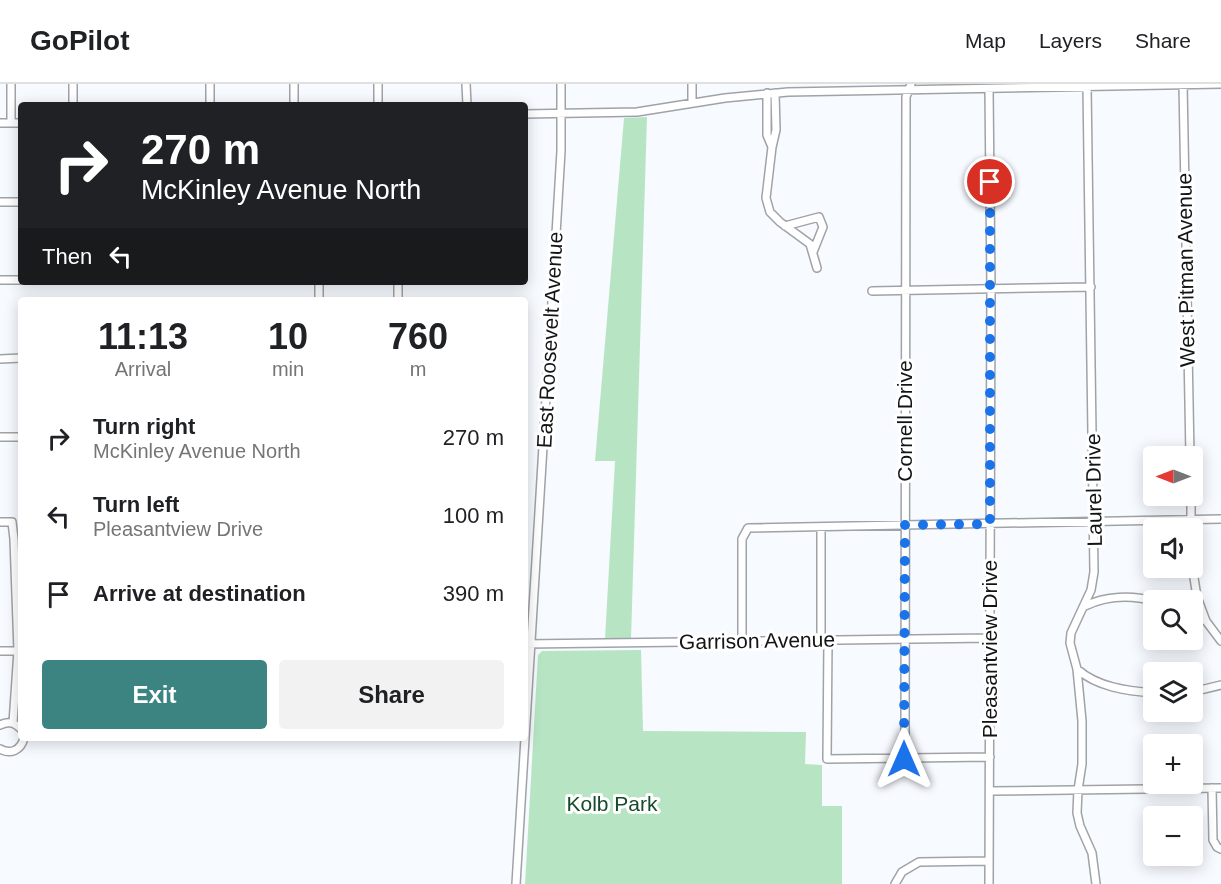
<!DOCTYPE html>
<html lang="en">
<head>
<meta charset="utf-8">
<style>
	:root { --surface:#fff; --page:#f2f2f2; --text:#202124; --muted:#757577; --line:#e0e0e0; --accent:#3c8482 }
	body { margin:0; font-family:Arial,sans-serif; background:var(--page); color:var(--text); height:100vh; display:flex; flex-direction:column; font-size:22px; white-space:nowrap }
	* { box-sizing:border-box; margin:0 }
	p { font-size:20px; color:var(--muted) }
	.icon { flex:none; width:33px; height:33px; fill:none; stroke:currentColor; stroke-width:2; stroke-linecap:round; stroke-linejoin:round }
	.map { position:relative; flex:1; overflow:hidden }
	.panel { position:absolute; left:18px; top:213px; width:510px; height:444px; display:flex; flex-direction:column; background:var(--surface); border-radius:6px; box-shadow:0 3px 15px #0003 }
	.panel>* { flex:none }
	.banner { position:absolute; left:18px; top:18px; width:510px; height:183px; border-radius:6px; box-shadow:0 3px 15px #0003; background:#202124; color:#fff; overflow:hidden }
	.needle { width:39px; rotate:270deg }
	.tools { position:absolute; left:1143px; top:362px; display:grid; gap:12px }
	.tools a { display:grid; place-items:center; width:60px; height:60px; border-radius:6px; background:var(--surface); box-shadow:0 3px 15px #0003; font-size:30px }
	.pin { position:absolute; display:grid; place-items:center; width:51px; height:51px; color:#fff; margin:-26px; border:3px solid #fff; border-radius:50%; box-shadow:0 2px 6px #0007 }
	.me { position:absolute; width:66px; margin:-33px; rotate:0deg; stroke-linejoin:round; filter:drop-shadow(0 0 4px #0008) }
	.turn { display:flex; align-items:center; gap:21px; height:126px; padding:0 24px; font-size:27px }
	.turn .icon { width:78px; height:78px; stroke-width:2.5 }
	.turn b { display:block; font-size:42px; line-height:51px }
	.then { display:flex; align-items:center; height:57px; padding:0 24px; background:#0003; gap:12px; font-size:22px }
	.eta { display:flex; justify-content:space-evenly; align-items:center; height:102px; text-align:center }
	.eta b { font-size:36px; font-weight:800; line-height:42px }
	.cta { display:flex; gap:12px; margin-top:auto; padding:12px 24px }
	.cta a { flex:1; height:69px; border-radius:6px; background:var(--accent); color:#fff; font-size:24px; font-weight:800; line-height:69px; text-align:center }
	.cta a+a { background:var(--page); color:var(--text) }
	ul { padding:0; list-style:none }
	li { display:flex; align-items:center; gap:18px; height:78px; padding:0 24px }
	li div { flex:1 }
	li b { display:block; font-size:22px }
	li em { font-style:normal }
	header { display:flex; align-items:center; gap:36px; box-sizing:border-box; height:84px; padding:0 30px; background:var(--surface); border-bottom:2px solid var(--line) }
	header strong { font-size:28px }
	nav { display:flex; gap:33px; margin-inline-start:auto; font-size:21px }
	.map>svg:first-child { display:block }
	.green { fill:#b7e5c3 }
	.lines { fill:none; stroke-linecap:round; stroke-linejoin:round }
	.minor-casing { stroke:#9fa3a8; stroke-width:10 }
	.minor { stroke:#fff; stroke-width:7 }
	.route { stroke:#1a73e8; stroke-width:10; stroke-dasharray:0 18 }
	.labels { text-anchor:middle; stroke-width:6; stroke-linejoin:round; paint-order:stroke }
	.street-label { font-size:21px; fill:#131416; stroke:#fff }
	.park-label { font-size:21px; fill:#144b2a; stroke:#fff }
</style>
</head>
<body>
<header>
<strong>GoPilot</strong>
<nav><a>Map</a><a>Layers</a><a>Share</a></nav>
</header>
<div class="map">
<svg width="1221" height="800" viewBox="0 0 1221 800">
	<rect width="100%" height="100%" fill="#f7faff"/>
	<path class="green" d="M647 33 631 555H605L615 377H595L624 34Z
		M641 566 643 647 806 648 805 680 822 681V722H842V800H525L538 571 542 567Z"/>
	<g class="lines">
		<defs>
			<path id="minor" d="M11 0V39
				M73 0V21
				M210 0V21
				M378 0V21
				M466 0 467 21
				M1183 0 1190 372
				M1087 3 1094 488 1091 506 1071 549 1070 559 1077 585 1082 637V680L1078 706 1077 729 1080 742 1092 769 1096 800
				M989 5 991 205 989 800
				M767 9V51L772 63 776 46 775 9
				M692 19V0
				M294 21V0
				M525 30 637 28 725 14 788 8 1221 0
				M0 39H21
				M772 63 766 114 770 128 780 138 810 160 817 184
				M0 118H21
				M785 142 819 133 823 143 813 168
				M0 196H21
				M319 198V216
				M872 207 1091 203
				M398 216V198
				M0 275 21 274
				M0 353H21
				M1191 411V444
				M0 438H12L14 455 18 567 13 639
				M821 443V556
				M1192 481 1197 513 1206 537 1221 557
				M1085 522C1106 512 1131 511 1154 517
				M1192 531 1206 537
				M828 556 827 675 990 673
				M742 557V455L748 444 1221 435
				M525 560 990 554
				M0 567H21
				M1077 585C1097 603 1127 607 1154 609
				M1192 608 1221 601
				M0 641C8 637 14 638 21 645
				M0 665C11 671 21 666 24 654
				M905 675 906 13 911 0
				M1212 704 1213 756 1217 763 1221 765
				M990 707 1221 704
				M516 800 552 217 561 67V0
				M895 800 902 788 919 778 989 777"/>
		</defs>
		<use href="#minor" class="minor-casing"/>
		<use href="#minor" class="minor"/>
	</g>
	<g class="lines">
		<path class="route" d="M904 675 905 441 990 440V98"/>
	</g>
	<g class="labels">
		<g class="street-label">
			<text transform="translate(1186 186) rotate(-91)" y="7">West Pitman Avenue</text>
			<text transform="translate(550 256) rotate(-87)" y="7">East Roosevelt Avenue</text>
			<text transform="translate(905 337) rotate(-90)" y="7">Cornell Drive</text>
			<text transform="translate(1094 406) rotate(-91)" y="7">Laurel Drive</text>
			<text transform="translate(757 557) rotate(-1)" y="7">Garrison Avenue</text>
			<text transform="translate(990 565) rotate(-90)" y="7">Pleasantview Drive</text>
		</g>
		<g class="park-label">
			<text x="612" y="727">Kolb Park</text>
		</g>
	</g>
</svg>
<div class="tools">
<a><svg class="needle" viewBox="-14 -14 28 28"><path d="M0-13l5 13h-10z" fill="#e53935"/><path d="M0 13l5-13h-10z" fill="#757577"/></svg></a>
<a><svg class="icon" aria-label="sound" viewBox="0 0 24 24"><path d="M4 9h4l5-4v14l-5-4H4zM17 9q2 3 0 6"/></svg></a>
<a><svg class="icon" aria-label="search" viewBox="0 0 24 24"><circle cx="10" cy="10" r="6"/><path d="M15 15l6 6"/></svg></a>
<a><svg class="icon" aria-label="layers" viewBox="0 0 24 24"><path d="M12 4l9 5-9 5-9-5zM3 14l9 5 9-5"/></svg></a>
<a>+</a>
<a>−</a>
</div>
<div class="pin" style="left:990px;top:98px;background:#d93025"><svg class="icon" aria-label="arrive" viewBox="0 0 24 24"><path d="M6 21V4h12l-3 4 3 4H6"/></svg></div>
<svg class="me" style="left:904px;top:675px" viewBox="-20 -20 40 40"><path d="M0-17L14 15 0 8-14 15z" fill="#1a73e8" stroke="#fff" stroke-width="4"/></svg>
<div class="banner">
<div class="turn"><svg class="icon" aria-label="right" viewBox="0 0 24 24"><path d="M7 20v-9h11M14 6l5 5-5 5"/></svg><div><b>270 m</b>McKinley Avenue North</div></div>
<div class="then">Then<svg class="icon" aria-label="left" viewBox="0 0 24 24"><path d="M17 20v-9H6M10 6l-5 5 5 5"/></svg></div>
</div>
<section class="panel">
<div class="eta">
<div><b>11:13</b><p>Arrival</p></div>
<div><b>10</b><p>min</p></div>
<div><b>760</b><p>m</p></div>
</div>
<ul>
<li><svg class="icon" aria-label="right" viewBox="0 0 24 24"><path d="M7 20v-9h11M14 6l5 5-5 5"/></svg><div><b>Turn right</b><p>McKinley Avenue North</p></div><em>270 m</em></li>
<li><svg class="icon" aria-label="left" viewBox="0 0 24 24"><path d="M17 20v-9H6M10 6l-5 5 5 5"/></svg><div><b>Turn left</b><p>Pleasantview Drive</p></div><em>100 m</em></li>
<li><svg class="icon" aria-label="arrive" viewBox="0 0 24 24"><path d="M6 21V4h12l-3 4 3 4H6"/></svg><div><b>Arrive at destination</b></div><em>390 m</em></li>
</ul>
<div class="cta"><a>Exit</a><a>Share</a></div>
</section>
</div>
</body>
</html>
